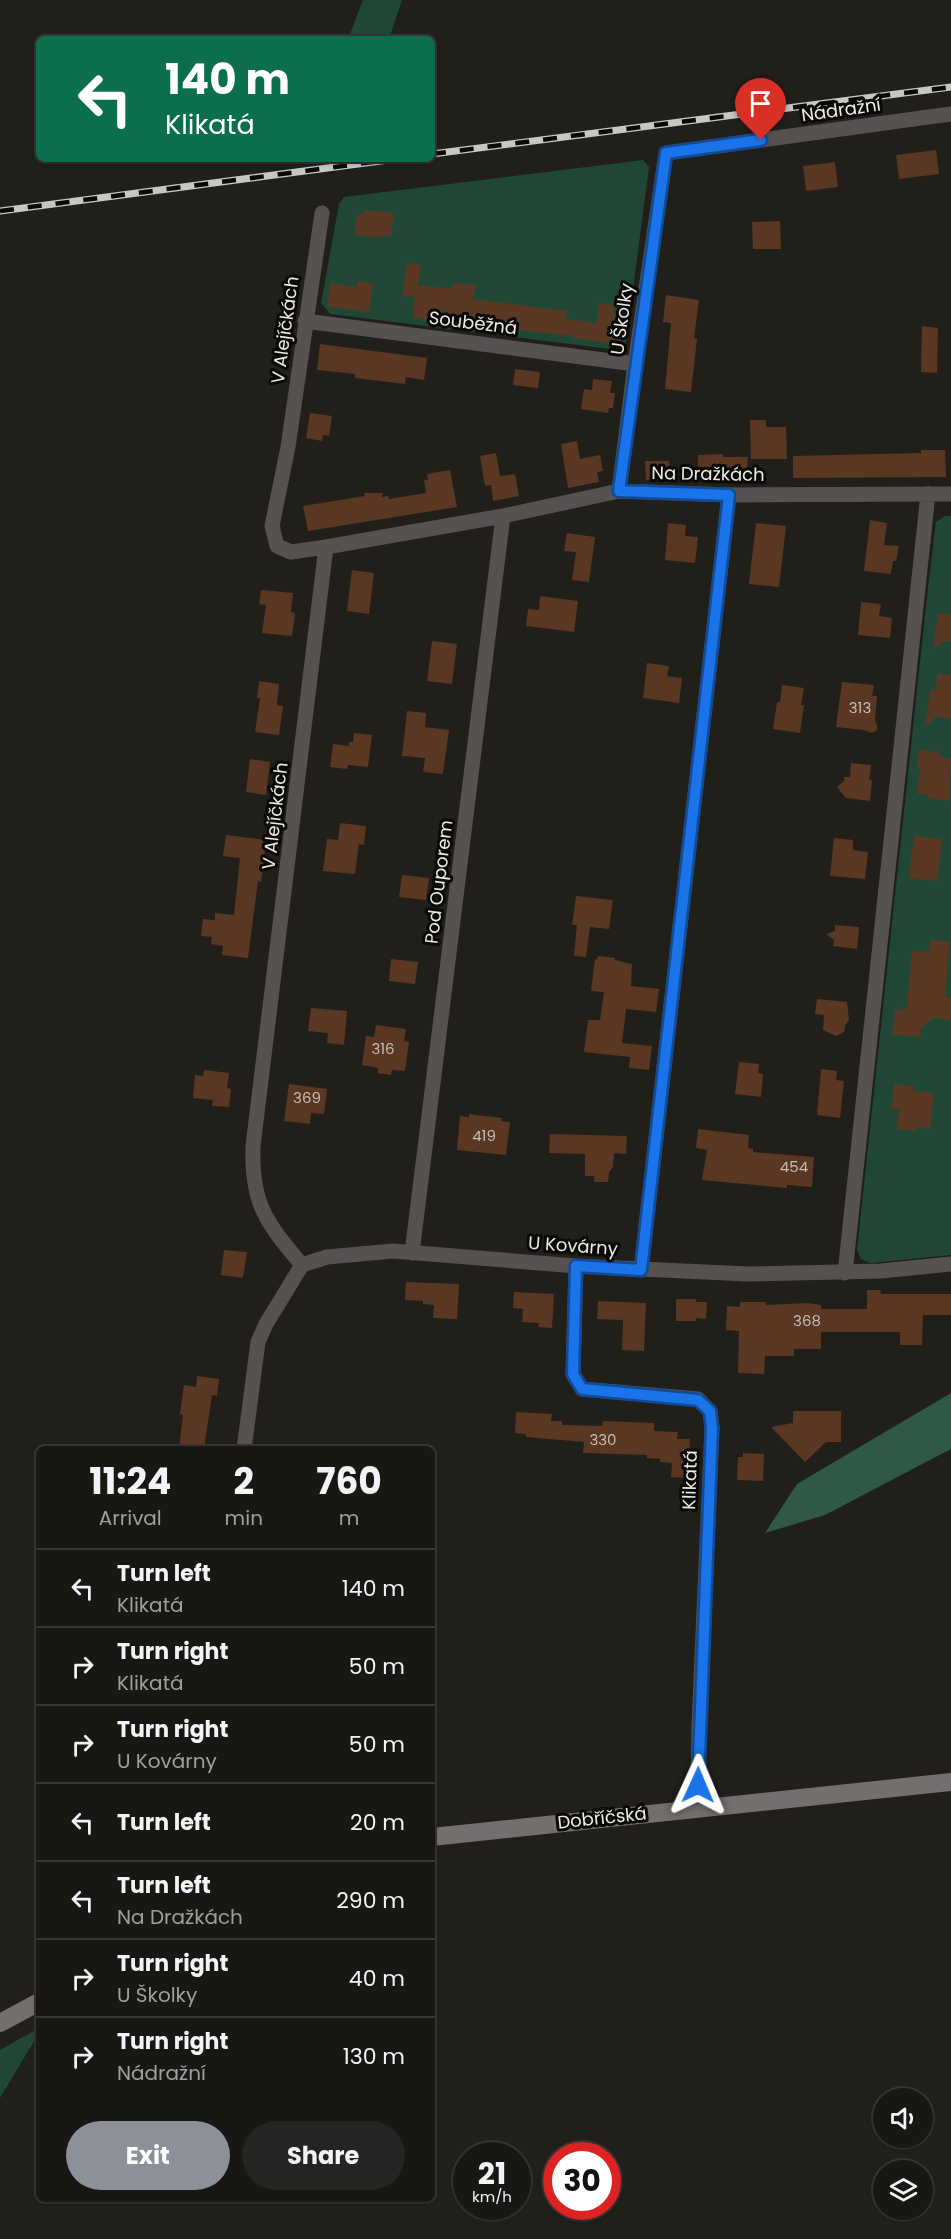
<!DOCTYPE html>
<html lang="en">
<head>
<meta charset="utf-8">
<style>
	:root { --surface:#191714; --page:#262422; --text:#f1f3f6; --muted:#9f9fa0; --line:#373634; --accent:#8c9099 }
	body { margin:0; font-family:Poppins,sans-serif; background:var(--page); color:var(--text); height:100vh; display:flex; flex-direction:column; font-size:22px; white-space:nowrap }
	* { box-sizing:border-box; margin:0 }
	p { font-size:20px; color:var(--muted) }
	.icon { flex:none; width:33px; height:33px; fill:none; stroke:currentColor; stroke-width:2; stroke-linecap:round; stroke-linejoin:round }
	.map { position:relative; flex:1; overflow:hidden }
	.details { position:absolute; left:36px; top:1446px; width:399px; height:756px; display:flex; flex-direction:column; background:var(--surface); border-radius:9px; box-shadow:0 2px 4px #0004,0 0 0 2px var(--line) }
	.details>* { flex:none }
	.hud { position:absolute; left:36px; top:36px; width:399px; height:126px; border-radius:9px; box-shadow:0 2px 4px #0004,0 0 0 2px var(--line); background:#0b6e4f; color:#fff; overflow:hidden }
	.controls { position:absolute; left:873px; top:2088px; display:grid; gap:12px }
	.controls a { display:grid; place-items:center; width:60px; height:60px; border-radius:50%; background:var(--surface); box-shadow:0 2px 4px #0004,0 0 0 2px var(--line); font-size:30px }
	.speed { position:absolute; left:453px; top:2142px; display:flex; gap:12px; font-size:30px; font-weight:700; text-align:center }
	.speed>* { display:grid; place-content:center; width:78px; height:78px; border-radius:50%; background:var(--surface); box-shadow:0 2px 4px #0004,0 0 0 2px var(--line); line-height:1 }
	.speed small { font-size:15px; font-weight:400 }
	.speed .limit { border:9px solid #d22; background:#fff; color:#111 }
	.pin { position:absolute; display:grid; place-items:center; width:51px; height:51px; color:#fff; margin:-62px -26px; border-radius:50% 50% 50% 0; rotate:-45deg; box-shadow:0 0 6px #0007 }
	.pin .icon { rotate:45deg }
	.me { position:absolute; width:66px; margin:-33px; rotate:1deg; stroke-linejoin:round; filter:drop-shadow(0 0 4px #0008) }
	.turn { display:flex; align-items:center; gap:21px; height:126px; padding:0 30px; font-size:27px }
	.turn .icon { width:78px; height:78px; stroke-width:2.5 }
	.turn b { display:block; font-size:42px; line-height:51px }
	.eta { display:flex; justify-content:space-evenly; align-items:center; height:102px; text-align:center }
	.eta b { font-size:36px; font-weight:700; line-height:42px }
	.button { display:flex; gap:12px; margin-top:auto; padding:12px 30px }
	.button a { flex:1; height:69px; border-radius:36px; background:var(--accent); color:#fff; font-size:24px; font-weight:700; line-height:69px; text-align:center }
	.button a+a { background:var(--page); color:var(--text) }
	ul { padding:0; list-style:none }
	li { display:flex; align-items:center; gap:18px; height:78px; padding:0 30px; border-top:2px solid var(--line) }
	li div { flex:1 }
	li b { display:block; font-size:22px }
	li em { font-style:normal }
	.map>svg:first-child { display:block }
	.green { fill:#204736 }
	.forest { fill:#2f5946 }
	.building { fill:#593723 }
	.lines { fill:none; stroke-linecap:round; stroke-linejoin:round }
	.street { stroke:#565251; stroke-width:15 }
	.secondary { stroke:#746e6e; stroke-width:18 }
	.rail-casing { stroke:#c8c7c3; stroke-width:7 }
	.rail { stroke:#0a0907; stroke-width:4.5; stroke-dasharray:14; stroke-linecap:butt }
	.route-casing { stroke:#114b97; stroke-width:15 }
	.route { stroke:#1a73e8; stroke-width:10 }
	.labels { text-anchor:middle; stroke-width:6; stroke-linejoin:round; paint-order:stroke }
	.number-label { font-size:15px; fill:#c6bdb5 }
	.street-label { font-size:18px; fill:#ebeae6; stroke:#0a0907 }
</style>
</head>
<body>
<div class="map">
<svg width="951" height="2239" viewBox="0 0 951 2239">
	<rect width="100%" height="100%" fill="#211f1a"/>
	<path class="green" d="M363 0H402L389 39H348Z
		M643 160 649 167 626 342 618 350 330 314 321 303 339 204 344 197Z
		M945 516H951V1255L870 1263 861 1259 857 1250 928 588 936 522Z
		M39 2028V2033L0 2098V2050Z"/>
	<path class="forest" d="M951 1393V1449L825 1515 765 1533 797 1484Z"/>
	<path class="building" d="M936 150 939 174 899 179 896 155Z
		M835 162 838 187 806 191 803 166Z
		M364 210 394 213 391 236 382 235V238L354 235 357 214 364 215Z
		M780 221 781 249H753L752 222Z
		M407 263 421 265 418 285 452 289 453 283 476 285 473 299 567 311 566 319 597 323 599 303 614 305 613 314 625 315 622 341 609 339V343L573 338V336L479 326 470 324V322L438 317 437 321 413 318 415 297 402 296Z
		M358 281 373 284 369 313 327 306 330 283 357 287Z
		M666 295 699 300 694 338 697 339 691 392 665 389 671 323 663 322Z
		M922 326 938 328 937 373 921 372Z
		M320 344 427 358 424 380 406 377 405 384 355 378V374L317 370Z
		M515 369 540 372 538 388 513 385Z
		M593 379 612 381 610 393H615L613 408H609L608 413 581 409 584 389 592 390Z
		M310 413 332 416 329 436 323 435 322 441 306 438Z
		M750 420H766V427H786L787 459H751Z
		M577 441 580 459 600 455 603 471 597 472 599 482 568 488 561 444Z
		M921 450H945L946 477 793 478V456L921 453Z
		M496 453 500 476 515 474 519 496 493 501 491 485 485 486 480 456Z
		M723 454V457H748L746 479H710V477H698V455Z
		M645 461H669L670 480H646Z
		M450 470 457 507 308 531 303 506 365 496 364 493H383L382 497 388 496 389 499 426 493 424 480H428L427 474Z
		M870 520 887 523 884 545 899 546 896 561H893L891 574 864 571Z
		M668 523 686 525 685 536 698 537 695 563 665 560Z
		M756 523 786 526 779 587 749 584Z
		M567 533 595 537 589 582 572 580 576 552 564 551Z
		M352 570 374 573 369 614 347 611Z
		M261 590 293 593 291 612 295 613 292 636 262 633 266 605 259 604Z
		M540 596 578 601 574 632 526 626 528 609 539 610Z
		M861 602 881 604 879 616 892 618 890 638 858 635Z
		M938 614H951V641H944L933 649Z
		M432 641 457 644 452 684 427 681Z
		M647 663 669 666 667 676 682 678 679 703 643 698Z
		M937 673 951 675V718L936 717 925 726 930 690 936 691Z
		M259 681 279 684 277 705 283 706 279 735 255 732 260 698H257Z
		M842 682 874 685 872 696H877L875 720 877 725V730L872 733 864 730 836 727Z
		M782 685 804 688 801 705H804L800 733 773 729 777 702H780Z
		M407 711 426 713 425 727 449 730 443 774 423 772 425 758 402 756Z
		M354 733 372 735 368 767 348 765 347 769 330 767 333 744 349 746V742H353Z
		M919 750 940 752V757L951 759 950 801 928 798V795L917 794 920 769H917Z
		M250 759 270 762 266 795 246 792Z
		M851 763 871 765 869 780H872L870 801 846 798 837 787 844 781V777H850Z
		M340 823 366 826 364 845 359 844 355 874 323 871 327 839 338 840Z
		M226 835 266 840 261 882 258 881 248 958 222 955 223 946 211 944 212 937 201 936 203 919 215 920V913L234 915 240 858 223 856Z
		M914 836 942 839 937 881 909 878Z
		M834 838 853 840V850L868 852 865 879 830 876Z
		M402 875 429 878 426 900 399 897Z
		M576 896 613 900 609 929 590 927 586 957 574 956 577 925H572Z
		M835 925 859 927 857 949 833 946 834 940 826 934 835 931Z
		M930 940 950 942 945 997 951 998V1020L933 1018 921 1028 920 1037 892 1034 895 1010 903 1011 904 1006 907 1007 912 951 929 952Z
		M598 956 615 958V960L632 964 631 986 659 989 656 1012 626 1009 622 1043 652 1046 649 1070 629 1068 630 1057 584 1052 588 1020H600L604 992 591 991 595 959 597 960Z
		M391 959 418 962 415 984 389 981Z
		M817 999 847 1002 849 1020 845 1026 844 1032 836 1036 823 1030 824 1015 815 1014Z
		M311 1008 347 1011 344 1045 327 1043 328 1033 308 1031Z
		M376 1025 406 1029 404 1041 409 1042 405 1071 392 1070 391 1075 378 1073V1068L362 1065 366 1036 374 1037Z
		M739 1062 759 1064 758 1073 763 1074 761 1097 735 1094Z
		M821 1069 837 1071 836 1080 844 1081 840 1118 817 1115Z
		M204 1070 229 1073 227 1088 231 1089 229 1107 212 1106 213 1100 193 1098 195 1075 203 1076Z
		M289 1084 327 1089 324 1114 311 1113 310 1124 284 1121Z
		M894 1084 914 1086 913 1091 934 1093 930 1129 916 1127 915 1131 897 1129 899 1109H892Z
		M469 1114 502 1118 501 1121 510 1122 506 1155 457 1150 460 1116 469 1117Z
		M698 1129 749 1135 748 1148 753 1149V1152L814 1157 812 1187 787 1185V1188L702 1180 707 1150 696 1148Z
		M550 1134 627 1136 626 1154 614 1153 613 1167 609 1172 608 1182H594V1176H585V1154L549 1153Z
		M224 1250 247 1252 243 1278 221 1275Z
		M406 1282 459 1284 457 1319 433 1318 434 1305 423 1304V1301L405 1300Z
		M867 1290H881L880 1294H951V1315H923L922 1345H900V1332H821V1349H794V1356H765L764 1374 738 1373 739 1331 726 1330 727 1306 740 1307V1302H766V1305L807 1303 821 1305V1309H867Z
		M514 1292 554 1294 552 1328 538 1327 539 1323 522 1322 523 1309 513 1308Z
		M676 1299H696V1302H707L706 1319 696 1318V1321H676Z
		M598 1301 646 1303 644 1351 622 1350 623 1320 597 1319Z
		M197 1376 219 1379 217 1396 212 1395 204 1449H179L183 1415 180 1414 184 1385 196 1387Z
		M793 1411H841V1442H826L805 1462 771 1427 793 1423Z
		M516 1412 552 1414 551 1421H562V1425L602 1426 603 1421 654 1423V1431L678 1432 677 1439H690L688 1478 671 1477 672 1463 660 1462V1459L647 1458V1455L583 1453 584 1442 526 1437V1434L515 1433Z
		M743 1453 764 1454 763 1481 737 1480 738 1457H743Z"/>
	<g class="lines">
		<path class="street" d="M305 321 635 364
			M619 491 635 364 666 153 951 114
			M326 547 503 516 619 491 729 495 951 494
			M412 1253 503 516
			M302 1265 327 1257 393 1251 576 1266 748 1274 881 1271 951 1264
			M576 1266 573 1374 582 1389 698 1399 710 1411 712 1428 699 1726 698 1785 700 1808
			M641 1270 729 495
			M845 1273 928 494
			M244 1449 258 1342 266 1324 302 1265C266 1222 251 1204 253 1146L326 547 291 552 277 546 272 526 288 447 322 213"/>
		<path class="secondary" d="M432 1837 951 1782
			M0 2023 39 2002"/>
		<defs>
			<path id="rail" d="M432 154 951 87
				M0 211 396 159"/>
		</defs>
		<use href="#rail" class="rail-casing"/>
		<use href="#rail" class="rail"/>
	</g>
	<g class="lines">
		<defs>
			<path id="route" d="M698 1785 712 1428 710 1411 698 1400 582 1389 573 1374 576 1266 641 1270 729 495 619 491 666 153 761 140"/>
		</defs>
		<use href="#route" class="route-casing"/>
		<use href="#route" class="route"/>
	</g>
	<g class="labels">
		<g class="number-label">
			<text x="860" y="713">313</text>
			<text x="383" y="1054">316</text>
			<text x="307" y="1103">369</text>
			<text x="484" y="1141">419</text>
			<text x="794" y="1172">454</text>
			<text x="807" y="1326">368</text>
			<text x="603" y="1445">330</text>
		</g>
		<g class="street-label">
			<text transform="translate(841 110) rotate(-8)" y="6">Nádražní</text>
			<text transform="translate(622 319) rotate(-82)" y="6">U Školky</text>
			<text transform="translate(473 323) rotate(7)" y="6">Souběžná</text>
			<text transform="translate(285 330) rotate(-82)" y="6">V Alejíčkách</text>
			<text transform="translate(708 474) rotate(1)" y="6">Na Dražkách</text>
			<text transform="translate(275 816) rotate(-83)" y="6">V Alejíčkách</text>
			<text transform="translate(439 882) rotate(-83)" y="6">Pod Ouporem</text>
			<text transform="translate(573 1246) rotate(4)" y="6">U Kovárny</text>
			<text transform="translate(690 1480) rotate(-88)" y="6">Klikatá</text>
			<text transform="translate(602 1818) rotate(-6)" y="6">Dobříčská</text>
		</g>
	</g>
</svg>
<div class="controls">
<a><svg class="icon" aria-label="sound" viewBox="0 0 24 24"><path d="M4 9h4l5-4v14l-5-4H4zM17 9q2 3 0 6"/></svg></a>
<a><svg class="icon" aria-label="layers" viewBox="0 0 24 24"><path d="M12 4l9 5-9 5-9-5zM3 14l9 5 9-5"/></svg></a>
</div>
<div class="speed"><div>21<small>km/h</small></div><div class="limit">30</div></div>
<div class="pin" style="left:761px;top:140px;background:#d93025"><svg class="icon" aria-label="arrive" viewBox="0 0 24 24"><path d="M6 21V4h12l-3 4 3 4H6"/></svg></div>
<svg class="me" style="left:698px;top:1785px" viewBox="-20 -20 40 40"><path d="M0-17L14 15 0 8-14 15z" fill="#1a73e8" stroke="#fff" stroke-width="4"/></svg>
<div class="hud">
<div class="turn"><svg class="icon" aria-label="left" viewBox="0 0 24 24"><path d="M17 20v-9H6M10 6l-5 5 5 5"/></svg><div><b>140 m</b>Klikatá</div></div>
</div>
<section class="details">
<div class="eta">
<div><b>11:24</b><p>Arrival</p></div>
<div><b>2</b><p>min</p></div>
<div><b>760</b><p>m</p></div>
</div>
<ul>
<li><svg class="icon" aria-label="left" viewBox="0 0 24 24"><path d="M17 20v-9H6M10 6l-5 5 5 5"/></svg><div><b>Turn left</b><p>Klikatá</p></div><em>140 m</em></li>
<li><svg class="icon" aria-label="right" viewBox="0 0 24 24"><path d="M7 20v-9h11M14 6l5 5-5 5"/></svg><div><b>Turn right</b><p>Klikatá</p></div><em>50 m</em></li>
<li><svg class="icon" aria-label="right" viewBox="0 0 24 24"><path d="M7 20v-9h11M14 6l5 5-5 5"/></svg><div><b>Turn right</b><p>U Kovárny</p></div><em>50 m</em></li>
<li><svg class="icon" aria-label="left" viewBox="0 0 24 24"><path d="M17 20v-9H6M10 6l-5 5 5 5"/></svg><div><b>Turn left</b></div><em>20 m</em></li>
<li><svg class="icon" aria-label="left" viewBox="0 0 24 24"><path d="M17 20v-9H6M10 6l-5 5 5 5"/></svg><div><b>Turn left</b><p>Na Dražkách</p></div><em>290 m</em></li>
<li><svg class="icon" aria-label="right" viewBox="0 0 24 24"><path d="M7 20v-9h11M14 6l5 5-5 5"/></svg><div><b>Turn right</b><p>U Školky</p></div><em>40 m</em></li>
<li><svg class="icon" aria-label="right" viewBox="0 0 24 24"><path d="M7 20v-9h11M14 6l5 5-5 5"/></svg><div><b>Turn right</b><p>Nádražní</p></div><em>130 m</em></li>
</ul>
<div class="button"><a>Exit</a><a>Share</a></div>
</section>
</div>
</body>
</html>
